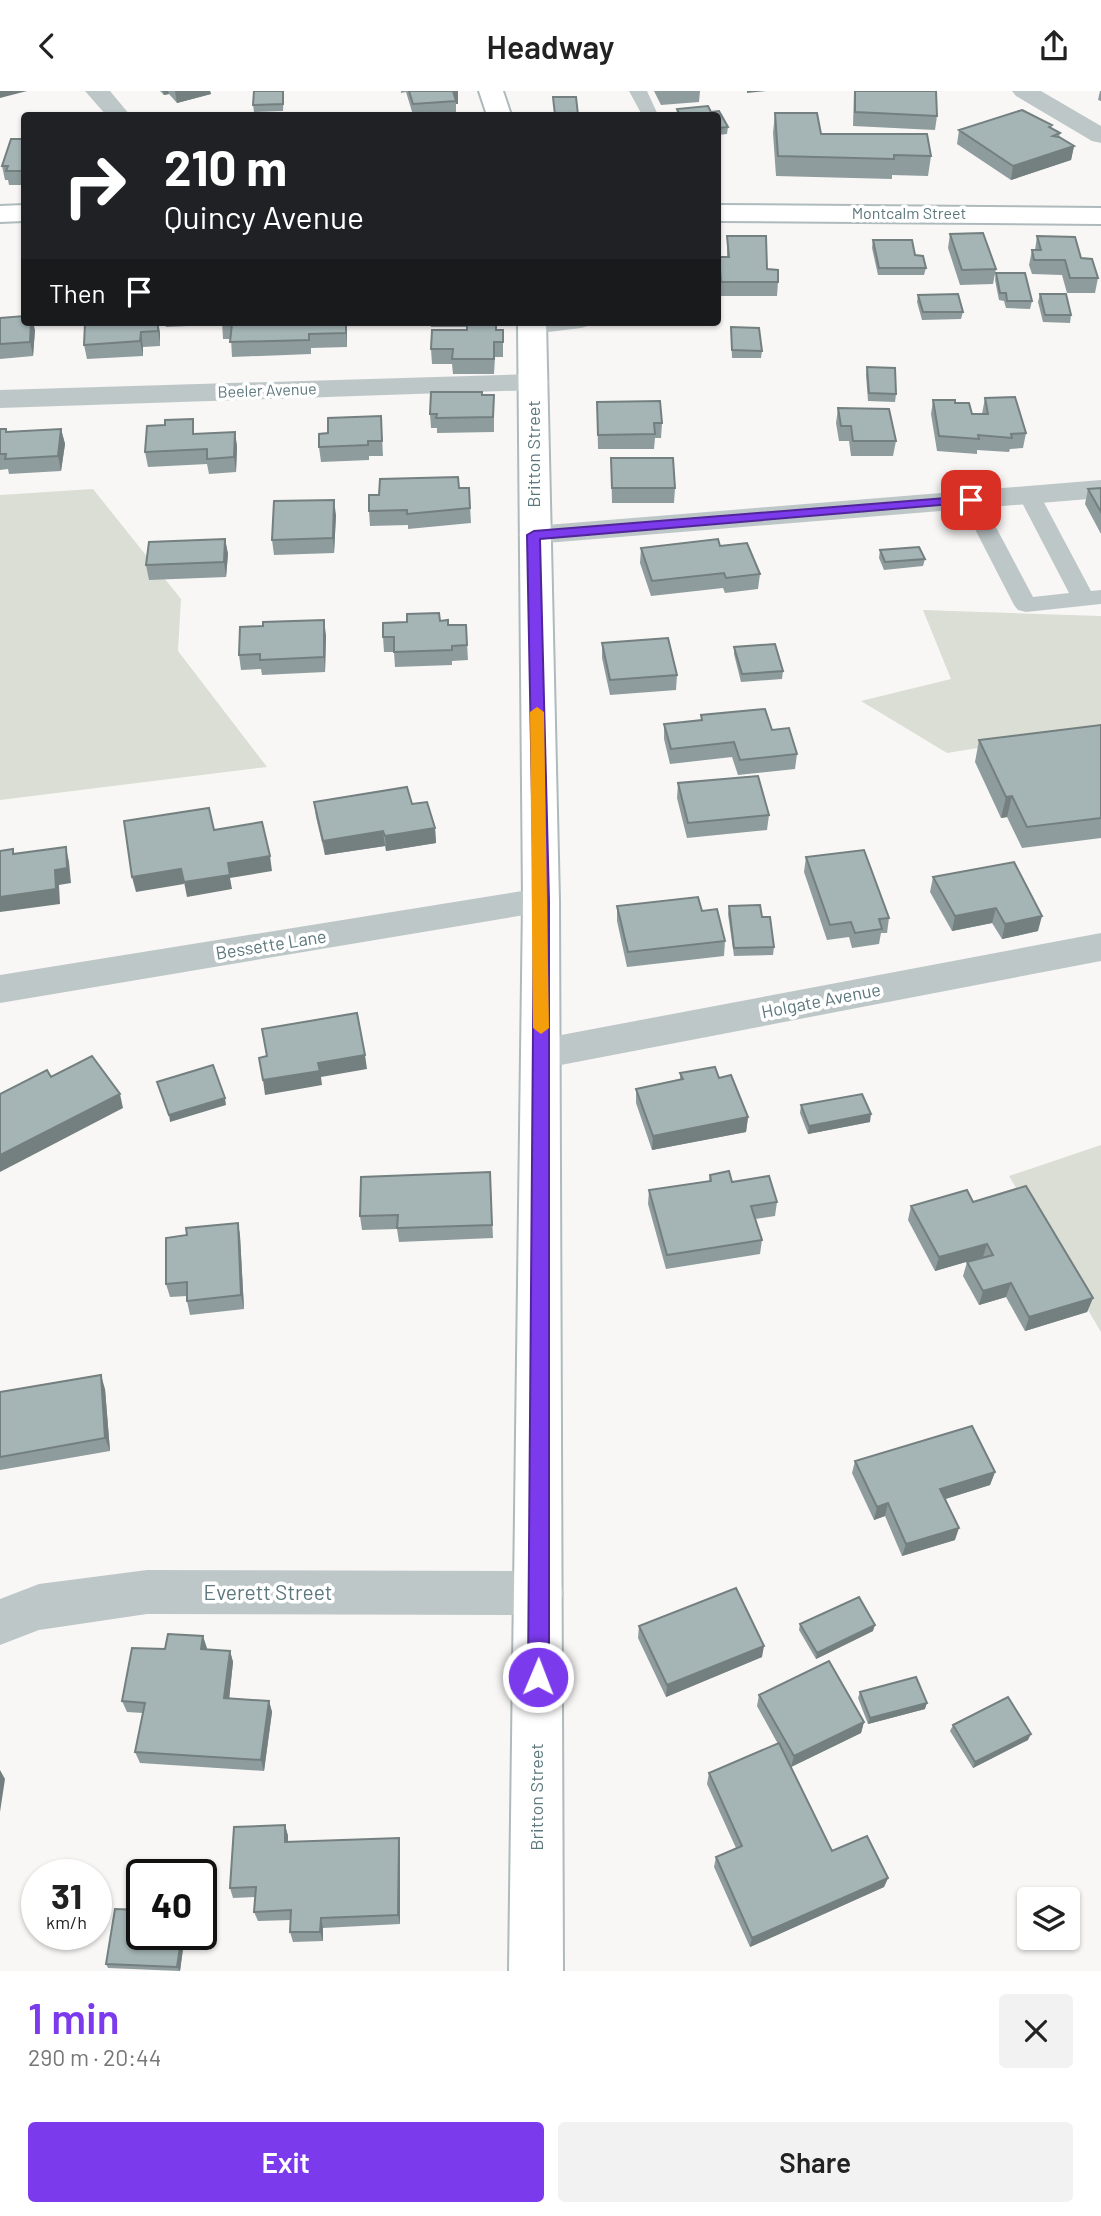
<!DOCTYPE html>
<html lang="en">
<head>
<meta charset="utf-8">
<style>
	:root { --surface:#fff; --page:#f2f2f2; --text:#222; --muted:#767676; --accent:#7c3aed }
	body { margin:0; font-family:Barlow,sans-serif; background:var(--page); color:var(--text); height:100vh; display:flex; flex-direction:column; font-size:26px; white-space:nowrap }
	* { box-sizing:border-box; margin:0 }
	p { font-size:23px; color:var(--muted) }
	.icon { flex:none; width:38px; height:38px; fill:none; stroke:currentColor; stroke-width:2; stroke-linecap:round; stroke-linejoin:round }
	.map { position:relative; height:1880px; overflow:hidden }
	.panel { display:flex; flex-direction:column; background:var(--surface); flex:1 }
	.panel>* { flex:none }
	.hud { position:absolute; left:21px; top:21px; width:700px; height:214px; border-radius:7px; box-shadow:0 2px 5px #0004; background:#202124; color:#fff; overflow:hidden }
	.buttons { position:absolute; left:1017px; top:1796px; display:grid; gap:14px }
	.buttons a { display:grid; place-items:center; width:63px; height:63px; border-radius:7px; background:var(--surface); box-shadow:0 2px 5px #0004; font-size:35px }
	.speed { position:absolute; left:21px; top:1768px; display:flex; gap:14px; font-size:35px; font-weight:700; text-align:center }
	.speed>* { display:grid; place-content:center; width:91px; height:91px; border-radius:50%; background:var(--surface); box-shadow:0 2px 5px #0004; line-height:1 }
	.speed small { font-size:18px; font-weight:400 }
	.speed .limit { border:4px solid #111; border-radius:10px; background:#fff; color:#111 }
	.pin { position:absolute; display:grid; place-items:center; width:60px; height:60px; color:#fff; margin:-30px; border-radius:14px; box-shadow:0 4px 10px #0006 }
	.me { position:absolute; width:77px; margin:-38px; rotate:1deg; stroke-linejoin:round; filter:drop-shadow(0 0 5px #0008) }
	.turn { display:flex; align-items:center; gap:24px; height:147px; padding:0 28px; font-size:32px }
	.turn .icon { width:91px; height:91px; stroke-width:2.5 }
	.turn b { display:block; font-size:49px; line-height:60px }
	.then { display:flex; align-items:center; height:66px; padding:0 28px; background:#0003; gap:14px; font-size:26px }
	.round { display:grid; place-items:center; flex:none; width:74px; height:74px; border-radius:7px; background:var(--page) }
	.headline { display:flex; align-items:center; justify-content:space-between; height:119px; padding:0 28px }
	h1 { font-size:42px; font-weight:600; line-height:52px; color:var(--accent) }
	.button { display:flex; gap:14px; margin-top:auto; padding:14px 28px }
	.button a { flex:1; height:80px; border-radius:7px; background:var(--accent); color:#fff; font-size:28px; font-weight:600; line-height:80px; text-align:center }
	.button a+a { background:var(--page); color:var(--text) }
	header { display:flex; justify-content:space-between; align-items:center; height:91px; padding:0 28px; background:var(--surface); font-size:32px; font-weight:600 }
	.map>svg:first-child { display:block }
	.green { fill:#daded4 }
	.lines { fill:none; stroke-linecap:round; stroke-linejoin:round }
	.secondary-casing { stroke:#aebabc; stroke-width:4 }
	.lane { fill:#bec7c8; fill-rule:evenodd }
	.street { fill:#bec7c8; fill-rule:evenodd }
	.secondary { fill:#fff; fill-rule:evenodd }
	.wall { fill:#8e9c9d }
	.shaded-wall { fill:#747f7f }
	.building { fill:#a5b5b6; stroke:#747f7f; stroke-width:2 }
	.route { fill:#7c3aed; stroke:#51269a; stroke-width:2 }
	.slow { fill:#f59e0b }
	.labels { text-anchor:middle; stroke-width:7; stroke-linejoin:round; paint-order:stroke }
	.far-street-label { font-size:16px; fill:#5d787d; stroke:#fff }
	.street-label { font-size:18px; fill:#5d787d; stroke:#fff }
	.near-street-label { font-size:21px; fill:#5d787d; stroke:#fff }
</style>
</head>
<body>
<header><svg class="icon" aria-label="back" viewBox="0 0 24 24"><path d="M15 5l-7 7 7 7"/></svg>Headway<svg class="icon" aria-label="share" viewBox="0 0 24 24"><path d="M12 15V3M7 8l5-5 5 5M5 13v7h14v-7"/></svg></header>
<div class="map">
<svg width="1101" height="1880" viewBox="0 0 1101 1880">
	<rect width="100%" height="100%" fill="#f8f7f5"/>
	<path class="green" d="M93 398 181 508 178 560 267 676 0 709V404Z
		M923 519 1101 525V637L947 662 861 610 951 588Z
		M1101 1054V1241L1009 1085Z"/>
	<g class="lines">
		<defs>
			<path id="secondary" d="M479 0H503L511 24H487Z
				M24 114V130L0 131V115Z
				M718 114 1101 117V133L718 130Z
				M518 231H546L559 810 563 1880H509L523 810Z"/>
		</defs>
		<use href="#secondary" class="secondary-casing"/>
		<path class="lane" d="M629 0H647L658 24H642Z
			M532 231H591L588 235 581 237 532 243 525 241 522 237 525 233Z
			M1029 397 1037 399 1040 404 1091 500 1101 499V513L1026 521 1018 519 1014 514 960 409 963 404H979L1033 506 1069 502 1018 404 1021 399Z"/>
		<path class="street" d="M85 0H110L130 24H106Z
			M1012 0H1041L1101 35V52L1092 50 1016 5Z
			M535 283 545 285 549 291 545 297 535 299 0 317V299Z
			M1101 389V407L534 453 523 451 519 444 523 437 534 435Z
			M541 797 554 801 559 810 554 819 0 912V884Z
			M1101 842V870L540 978 526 974 521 963 526 952 540 948Z
			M147 1479 540 1480 557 1486 564 1502 557 1518 540 1524 147 1523 39 1539 0 1554V1508L39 1493Z"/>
		<use href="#secondary" class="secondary"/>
	</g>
	<path class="wall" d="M160 0H212H210L211 3 177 12 169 3 164 4Z
		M284 0 283 20 254 21 253 14Z
		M401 0H458V13H456V23L413 24 406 1 401 2Z
		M654 0H700L699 11 661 14Z
		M854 0H936L937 25 935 39 853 35Z
		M1100 0H1101V10L1098 9Z
		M708 15 711 21 719 20 728 36 727 43 718 44V24H676L677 18Z
		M775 22 821 43 931 65 928 85 892 84V88L776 85 773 42Z
		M1052 37 1060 42 1059 46 1074 55 1071 69 1011 89 957 53 959 39Z
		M24 48V94H9L8 89H5L2 75Z
		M950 143 996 178 993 193 960 194 948 157Z
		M727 145 767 178 778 191 777 205H720L718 181 719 166H727Z
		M1037 145 1081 167 1098 187 1095 202H1067L1062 184 1032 183 1029 174 1032 159H1035Z
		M873 149 915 164 926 177 924 184H878L872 157Z
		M996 182 1032 210 1030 218 1006 217 1004 210 999 209 995 189Z
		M1040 203 1071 224 1070 232 1043 231 1038 211Z
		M918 204 963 221 961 228 922 229 917 211Z
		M0 227 35 239 33 265 0 268Z
		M158 231 160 255 143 256V265L87 268 84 254Z
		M166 231H209V234L166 236Z
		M222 231H347V256L311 257V263L232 266 231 248H223Z
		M430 231H496L497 239H503V266H495L494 283H453L452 273H432L431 258 467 239V236H431Z
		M731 236 762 260 761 267H732Z
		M867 276 896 303 895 311 868 310 866 284Z
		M482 304H494V341L437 342V337H431L430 323Z
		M985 307 1026 342 1023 357 1010 358 1009 361 977 359V363L937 360 931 323 933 309 955 312 972 323H982Z
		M597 311 662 332 661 347H655L654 358H598Z
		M838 317 896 350 893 365H851L849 350H839L836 332Z
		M381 325 383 365H369V369L321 371 319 356 328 342Z
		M0 338H6L7 341 61 338 65 353 61 380 9 383 8 378 0 379Z
		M235 341 237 356 236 381 209 383 207 373 148 376 145 361 196 343Z
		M611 367 675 397 674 412H612Z
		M459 397H469L471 432 408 438V434L370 435 369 420Z
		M1101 397V443L1085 413 1088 398Z
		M336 424 334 462 274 464 272 449Z
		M225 448 228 463 226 486 149 489 146 474Z
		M720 455 760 483 758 498 725 502 723 497 651 505 640 472 641 457Z
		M880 459 925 468 923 475 884 479 879 467Z
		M440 530 448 534H466L468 569 452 570V574L395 576 394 561H384L383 546Z
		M326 544 325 581 262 584 261 578 241 579 239 564Z
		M602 552 677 584 676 599 610 604 602 567Z
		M734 556 783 580 782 588 741 591 734 563Z
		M701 624 772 639 797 663 795 678 738 684 732 666 670 673 664 648V633L701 629Z
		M1101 634V747L1022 757 1007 726 1001 727 975 671 979 649Z
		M678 692 769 724 767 739 687 747 677 707Z
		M314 711 412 713 435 737 436 752 386 760 385 755 325 764 316 726Z
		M806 766 889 827 887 842H881L879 853 852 857 849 846 827 849 804 781Z
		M933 786 1038 840 1002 848 992 832 952 840 930 801Z
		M617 815 702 820 725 850 724 865 627 876 617 830Z
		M729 815 762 826 774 856 773 864 734 865 728 823Z
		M680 982 719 987 748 1026 746 1041 652 1059 636 1012V998L680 989Z
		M801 1014 870 1031 808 1043 800 1022Z
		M490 1081 493 1147 399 1151 397 1138 362 1139 360 1125Z
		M710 1084 732 1091 777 1111 775 1125 755 1128 762 1149 760 1163 666 1178 648 1113 649 1099 709 1090Z
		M973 1111 1093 1207 1087 1221 1025 1240 1006 1206 979 1214 963 1185 967 1171 983 1166 935 1180 908 1129 911 1115Z
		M238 1132 240 1145 244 1218 190 1224 187 1210V1205L170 1206 166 1193 187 1144Z
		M105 1298 110 1360 0 1379V1301Z
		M855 1370 995 1381 990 1394 945 1408 955 1449 902 1465 885 1425 874 1429 852 1382Z
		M800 1533 873 1540 816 1568 799 1539Z
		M639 1535 762 1566 666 1606 638 1547Z
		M207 1557 206 1559 230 1560 233 1571 229 1608 269 1610 272 1621 264 1680 140 1672 135 1661 143 1622 127 1621 122 1610 165 1558Z
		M860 1601 925 1618 868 1633 858 1607Z
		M759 1604 864 1631 861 1642 791 1676 832 1760 888 1787 884 1796 750 1856 714 1776 716 1766 736 1757 707 1693 709 1682 778 1653 757 1615Z
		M953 1634 1028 1649 973 1677 950 1640Z
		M285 1734 288 1745V1751L400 1757V1833L323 1837V1850L293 1851 290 1841 291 1829 258 1830 254 1821 255 1806 233 1807 230 1797Z
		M142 1843H185L180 1880 108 1877 106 1873Z"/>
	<path class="shaded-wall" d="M0 0H27L0 7Z
		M163 0H168L169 3 164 4Z
		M175 0H212H210L211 3 177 12Z
		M453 0H458V13H456Z
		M747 0H766L747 2Z
		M1074 55 1071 69 1011 89 1013 75Z
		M31 231H33L35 239 33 265 30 251Z
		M158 231 160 241V255L158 240Z
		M346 231H347V256L346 242Z
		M141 241 143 256V265L140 250Z
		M61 338 65 353 61 380 58 365Z
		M235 341 237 356 236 381 234 366Z
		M334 409 336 424 334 462 333 447Z
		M225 448 228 463 226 486 224 471Z
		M324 529 326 544 325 581 324 566Z
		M1012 705 1007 726 1001 727 1006 706Z
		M435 737 436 752 386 760 385 745Z
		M383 740 385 755 325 764 323 750Z
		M66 756 69 771 71 792 59 794 60 813 0 821V806L55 779Z
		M270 765 272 780 230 787 232 798 187 806 184 791 228 772Z
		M181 778 184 793 136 801 132 786Z
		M996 817 992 832 952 840 955 825Z
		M1042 825 1038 840 1002 848 1005 833Z
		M365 964 367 978 321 986 322 994 265 1004 263 989 318 972Z
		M120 1003 123 1017 0 1081V1064Z
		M225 1007 226 1014 170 1031 169 1024Z
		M871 1023 870 1031 808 1043 809 1035Z
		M748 1026 746 1041 652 1059 653 1045Z
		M238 1132 240 1145 244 1218 241 1204Z
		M987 1153 983 1166 935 1180 939 1166Z
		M1011 1192 1006 1206 979 1214 983 1200Z
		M1093 1207 1087 1221 1025 1240 1029 1226Z
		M101 1284 105 1298 110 1360 105 1347Z
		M995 1381 990 1394 936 1411 940 1398Z
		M888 1412 885 1425 874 1429 877 1416Z
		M959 1437 955 1449 902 1465 906 1453Z
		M875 1534 873 1540 816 1568 817 1562Z
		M203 1545 207 1557 204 1570 201 1558Z
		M764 1555 762 1566 666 1606 667 1594Z
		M230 1560 233 1571 228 1619 224 1607Z
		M269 1610 272 1621 264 1680 261 1669Z
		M927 1612 925 1618 868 1633 870 1627Z
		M864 1631 861 1642 791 1676 794 1665Z
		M1031 1643 1028 1649 973 1677 975 1671Z
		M0 1679 5 1688 0 1721Z
		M285 1734 288 1745V1761L285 1751Z
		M399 1747 400 1757V1833L398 1824Z
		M888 1787 884 1796 750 1856 752 1847Z
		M321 1827 323 1837V1850L320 1841Z
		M182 1843H185L180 1880 177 1876Z"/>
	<path class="building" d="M254 0H283V13L253 14Z
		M409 0H453L456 10 413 13Z
		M855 0H936L937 25 855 21Z
		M553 6H576L578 24H555Z
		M708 15 711 21 719 20 728 36 718 37V24H680L677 18Z
		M1022 19 1052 34 1049 36 1060 42 1053 45 1059 46 1074 55 1013 75 959 39Z
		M775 22H817L821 43H927L931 65 894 64V68L778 65Z
		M11 48H24V80H6L8 75H2Z
		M983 142 996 178 962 179 950 143Z
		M727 145H766L767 178 778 179V191H721L719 166H729Z
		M1037 145 1075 146 1081 167 1092 168 1098 187H1070L1065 169H1034L1032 159H1041Z
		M873 149H912L915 164 923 165 926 177H879Z
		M996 182H1025L1032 210H1007L1006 202H1000Z
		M958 203 963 221H923L918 204Z
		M1040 203H1066L1071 224H1045Z
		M24 225V231H31L30 251 0 253V227Z
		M93 231H158V240L141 241 140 250 84 254 85 232Z
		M222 231H346V242L309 243V249L230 251 232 233H221Z
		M467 231H496V239H503V251H494V268H452L453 258H431L432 239H467Z
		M731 236 759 237 762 260 732 259Z
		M867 276 895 277 896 303 869 302Z
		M431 301H482V304H494L493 326 436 327 437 323H430Z
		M1015 306 1026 342 1011 343 1012 347 978 344 979 348 939 345 933 309H955V312H969L972 323H988L985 307Z
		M660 310 662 332H654L655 343 598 344 597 311Z
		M838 317 889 318 896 350H853L851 335H841Z
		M381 325 382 350H368V354L319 356V343L328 342V327Z
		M193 328V343L235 341 234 366 207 368V358L145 361 147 335 165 334V329Z
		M0 338H6V341L61 338 58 365 5 368 6 363H0Z
		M611 367H673L675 397H612Z
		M458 386 459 397H469L470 417 407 423V419L369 420V404H379L380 388Z
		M1101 397V421L1088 398Z
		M334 409 333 447 272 449 274 410Z
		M225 448 224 471 146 474 149 451Z
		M718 448 720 455 747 452 760 483 726 487 724 482 652 490 641 457Z
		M919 456 925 468 885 471 880 459Z
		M439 522 440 530 448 529V534H466L467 554 452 555V559L394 561V546H383V532L407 531V523Z
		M324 529V566L260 569V563L239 564 240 536 263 535V531Z
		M668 547 677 584 610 589 602 552Z
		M775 553 783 580 742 583 734 556Z
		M765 618 772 639 789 637 797 663 740 669 734 651 671 658 664 633 702 629 701 624Z
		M1101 634V727L1027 736 1012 705 1006 706 979 649Z
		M758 685 769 724 688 732 678 692Z
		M407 696 412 713 427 711 435 737 385 745 383 740 323 750 314 711Z
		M209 717 214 739 262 731 270 765 228 772 230 784 184 791 181 778 132 786 124 730Z
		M66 756 67 777 55 779 56 798 0 806V760L13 758V763Z
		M864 759 889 827 879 828 882 838 855 842 851 831 830 834 806 766Z
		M1014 771 1042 825 1005 833 996 817 955 825 933 786Z
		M698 806 702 820 717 818 725 850 628 861 617 815Z
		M760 814 762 826H770L774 856 734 857 729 815Z
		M357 922 365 964 318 972 320 980 263 989 259 967 267 965 262 938Z
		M92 965 120 1003 0 1064V1003L47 979 51 986Z
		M213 974 225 1007 169 1024 157 991Z
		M715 976 719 987 731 984 748 1026 653 1045 636 998 683 988 680 982Z
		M862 1003 871 1023 809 1035 801 1014Z
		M729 1080 732 1091 769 1085 777 1111 751 1115 762 1149 667 1164 649 1099 711 1090 710 1084Z
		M490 1081 492 1134 397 1137 398 1124 360 1125 361 1086Z
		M1026 1095 1093 1207 1029 1226 1011 1192 983 1200 967 1171 993 1164 987 1153 939 1166 911 1115 967 1099 973 1111Z
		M238 1132 241 1204 187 1210V1191L166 1193V1147L187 1144 186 1137Z
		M101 1284 105 1347 0 1366V1301Z
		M972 1335 995 1381 940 1398 959 1437 906 1453 888 1412 877 1416 855 1370Z
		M736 1497 764 1555 667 1594 639 1535Z
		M859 1506 875 1534 817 1562 800 1533Z
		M168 1543 203 1545 201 1558 230 1560 224 1607 269 1610 261 1669 135 1661 145 1612 122 1610 132 1557 165 1558Z
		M829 1570 864 1631 794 1665 759 1604Z
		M916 1586 927 1612 870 1627 860 1601Z
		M1008 1606 1031 1643 975 1671 953 1634Z
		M779 1652 832 1760 867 1745 888 1787 752 1847 716 1766 742 1755 709 1682Z
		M285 1734V1751L399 1747 398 1824 321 1827 320 1841H290L291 1819 254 1821 256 1796 230 1797 234 1736Z
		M115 1818 142 1819V1843H182L177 1876 106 1873Z"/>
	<path class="route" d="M971 405 977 409 975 411 540 448 549 810V1586L546 1593 538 1596 531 1593 528 1586 534 810 527 444 534 440Z"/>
	<path class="slow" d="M537 616 544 621 549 937 541 943 533 937 530 621Z"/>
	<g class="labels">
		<g class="far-street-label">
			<text x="909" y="128">Montcalm Street</text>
			<text transform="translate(267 299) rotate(-2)" y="6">Beeler Avenue</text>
		</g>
		<g class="street-label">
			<text transform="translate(534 363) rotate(-90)" y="6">Britton Street</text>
			<text transform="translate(271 854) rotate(-9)" y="6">Bessette Lane</text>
			<text transform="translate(821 910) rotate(-11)" y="6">Holgate Avenue</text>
			<text transform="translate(537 1706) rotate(-90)" y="6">Britton Street</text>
		</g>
		<g class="near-street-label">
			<text x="268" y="1509">Everett Street</text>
		</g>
	</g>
</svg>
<div class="buttons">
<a><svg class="icon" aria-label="layers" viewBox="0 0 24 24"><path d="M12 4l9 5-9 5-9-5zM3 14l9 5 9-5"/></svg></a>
</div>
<div class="speed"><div>31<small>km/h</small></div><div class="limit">40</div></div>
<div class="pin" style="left:971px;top:409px;background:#d93025"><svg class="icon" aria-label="arrive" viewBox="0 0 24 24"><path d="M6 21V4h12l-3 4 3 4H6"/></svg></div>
<svg class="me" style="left:538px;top:1586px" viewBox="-20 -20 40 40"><circle r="17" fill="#7c3aed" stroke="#fff" stroke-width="3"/><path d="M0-11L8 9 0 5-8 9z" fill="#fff"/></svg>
<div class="hud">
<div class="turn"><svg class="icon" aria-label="right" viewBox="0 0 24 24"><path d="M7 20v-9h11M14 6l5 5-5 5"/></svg><div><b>210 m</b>Quincy Avenue</div></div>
<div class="then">Then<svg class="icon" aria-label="arrive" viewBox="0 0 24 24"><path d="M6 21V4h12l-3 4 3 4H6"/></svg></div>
</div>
</div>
<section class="panel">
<div class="headline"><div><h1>1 min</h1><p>290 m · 20:44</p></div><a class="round"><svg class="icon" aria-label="close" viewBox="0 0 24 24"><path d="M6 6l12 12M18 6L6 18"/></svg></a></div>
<div class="button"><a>Exit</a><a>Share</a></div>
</section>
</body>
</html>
